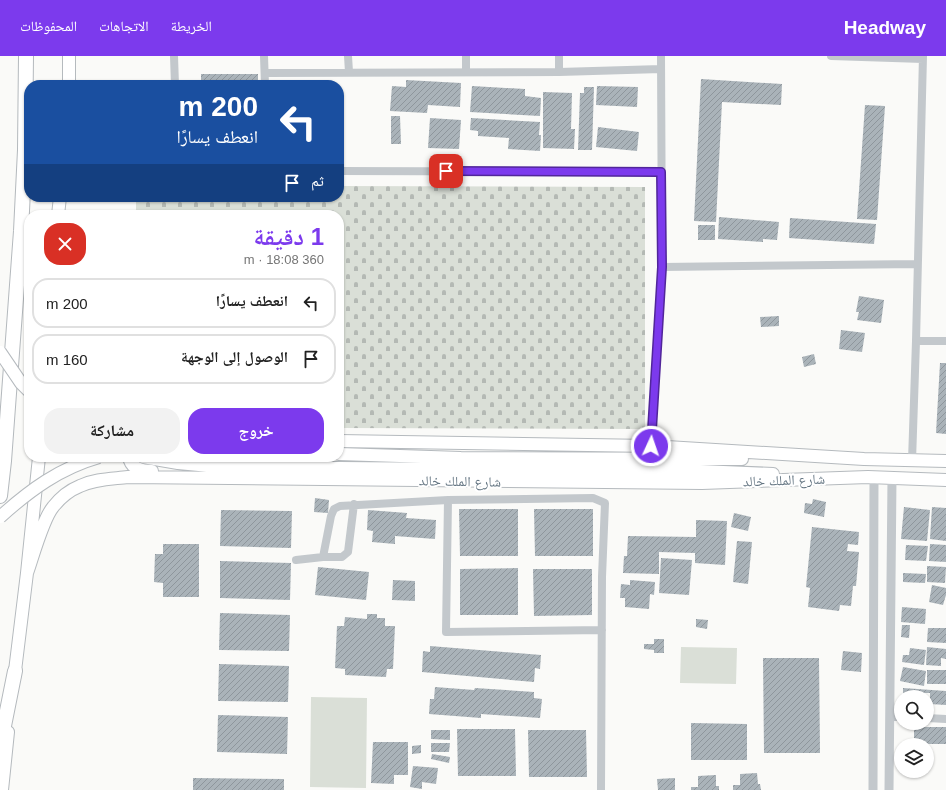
<!DOCTYPE html>
<html lang="ar">
<head>
<meta charset="utf-8">
<style>
	:root { --surface:#fff; --page:#f2f2f2; --text:#222; --muted:#767676; --line:#e0e0e0; --accent:#7c3aed }
	body { margin:0; font-family:Arial,"Noto Naskh Arabic",sans-serif; background:var(--page); color:var(--text); direction:rtl; height:100vh; display:flex; flex-direction:column; font-size:15px; white-space:nowrap }
	* { box-sizing:border-box; margin:0 }
	p { font-size:13px; color:var(--muted) }
	.icon { flex:none; width:22px; height:22px; fill:none; stroke:currentColor; stroke-width:2; stroke-linecap:round; stroke-linejoin:round }
	.map { position:relative; flex:1; overflow:hidden; direction:ltr }
	.side { position:absolute; left:24px; top:154px; width:320px; height:252px; display:flex; flex-direction:column; background:var(--surface); border-radius:16px; box-shadow:0 1px 3px #0004; direction:rtl }
	.side>* { flex:none }
	.guide { position:absolute; left:24px; top:24px; width:320px; height:122px; border-radius:16px; box-shadow:0 1px 3px #0004; direction:rtl; background:#1a4fa0; color:#fff; overflow:hidden }
	.buttons { position:absolute; left:894px; top:634px; display:grid; gap:8px }
	.buttons a { display:grid; place-items:center; width:40px; height:40px; border-radius:50%; background:var(--surface); box-shadow:0 1px 3px #0004; font-size:20px }
	.pin { position:absolute; display:grid; place-items:center; width:34px; height:34px; color:#fff; margin:-17px; border-radius:8px; box-shadow:0 2px 6px #0006 }
	.me { position:absolute; width:44px; margin:-22px; rotate:3deg; stroke-linejoin:round; filter:drop-shadow(0 0 3px #0008) }
	.turn { display:flex; align-items:center; gap:14px; height:84px; padding:0 20px; font-size:18px }
	.turn .icon { width:52px; height:52px; stroke-width:2.5 }
	.turn b { display:block; font-size:28px; line-height:34px }
	.then { display:flex; align-items:center; height:38px; padding:0 20px; background:#0003; gap:8px; font-size:15px }
	.round { display:grid; place-items:center; flex:none; width:42px; height:42px; border-radius:16px; background:var(--page) }
	.head { display:flex; align-items:center; justify-content:space-between; height:68px; padding:0 20px }
	h1 { font-size:24px; font-weight:700; line-height:30px; color:var(--accent) }
	.primary-button { display:flex; gap:8px; margin-top:auto; padding:8px 20px }
	.primary-button a { flex:1; height:46px; border-radius:16px; background:var(--accent); color:#fff; font-size:16px; font-weight:700; line-height:46px; text-align:center }
	.primary-button a+a { background:var(--page); color:var(--text) }
	ul { padding:0; list-style:none }
	li { display:flex; align-items:center; gap:12px; height:50px; margin:0 8px 6px; padding:0 12px; border:2px solid var(--line); border-radius:16px }
	li div { flex:1 }
	li b { display:block; font-size:15px }
	li em { font-style:normal }
	header { display:flex; align-items:center; gap:24px; box-sizing:border-box; height:56px; padding:0 20px; background:var(--accent); color:#fff }
	header strong { font-size:19px }
	nav { display:flex; gap:22px; margin-inline-start:auto; font-size:14px }
	.map>svg:first-child { display:block }
	.cemetery { fill:url(#cemetery-stones) }
	.garden { fill:#dadfd7 }
	.building { fill:url(#building-hatch) }
	.lines { fill:none; stroke-linecap:round; stroke-linejoin:round }
	.primary-casing { stroke:#b5babe; stroke-width:14 }
	.motorway-casing { stroke:#b4b9bd; stroke-width:16 }
	.minor { stroke:#c3c8cc; stroke-width:8 }
	.tertiary { stroke:#c3c8cc; stroke-width:9 }
	.primary { stroke:#fff; stroke-width:12 }
	.motorway { stroke:#fff; stroke-width:14 }
	.primary-bridge-casing { stroke:#b5babe; stroke-width:14; stroke-linecap:butt }
	.primary-bridge { stroke:#fff; stroke-width:12 }
	.route-casing { stroke:#51269a; stroke-width:10 }
	.route { stroke:#7c3aed; stroke-width:7 }
	.labels { text-anchor:middle; stroke-width:4; stroke-linejoin:round; paint-order:stroke }
	.street-label { font-size:14px; fill:#657683; stroke:#fff }
</style>
</head>
<body>
<header>
<strong>Headway</strong>
<nav><a>الخريطة</a><a>الاتجاهات</a><a>المحفوظات</a></nav>
</header>
<div class="map">
<svg width="946" height="734" viewBox="0 0 946 734">
	<defs>
		<pattern id="cemetery-stones" width="16" height="16" patternUnits="userSpaceOnUse"><rect width="16" height="16" fill="#dadfd7"/><path d="M2 7V4a2 2 0 0 1 4 0v3zM10 15v-3a2 2 0 0 1 4 0v3z" fill="#b4b9b4"/></pattern>
		<pattern id="building-hatch" width="6" height="6" patternUnits="userSpaceOnUse"><rect width="6" height="6" fill="#aab3b9"/><path d="M-1 1l2-2M0 6l6-6M5 7l2-2" fill="none" stroke="#8e969c"/></pattern>
	</defs>
	<rect width="100%" height="100%" fill="#fafaf8"/>
	<path class="cemetery" d="M339 130 645 131V373L339 372V159H136V141H339Z"/>
	<path class="garden" d="M681 591 737 592 736 628 680 627Z
		M311 641 367 642 366 732 310 731Z"/>
	<path class="building" d="M201 18H258V29H201Z
		M701 23 782 28 781 49 722 46 716 166 694 165Z
		M406 24 461 27 460 51 428 49 427 57 390 55 392 30 406 31Z
		M472 30 525 33V40L541 42 540 60 470 56Z
		M597 30 638 31 637 51 596 49Z
		M584 31H594L592 94H578L580 37H584Z
		M543 36 572 37 571 73H575L574 93 543 92Z
		M865 49 885 50 877 164 857 163Z
		M391 60H400L401 88H391Z
		M430 62 461 64 459 93 428 92Z
		M471 62 540 66 539 79H541L540 95 508 93 509 82 478 80V75L470 74Z
		M598 71 639 76 637 95 596 91Z
		M719 161 779 166 777 184 763 183V186L718 183Z
		M790 162 876 168 874 188 789 182Z
		M698 169H715V184H698Z
		M859 240 884 244 881 267 857 264 859 256H856Z
		M779 260V270L761 271 760 261Z
		M841 274 865 277 862 296 839 293Z
		M814 298 816 308 804 311 802 301Z
		M940 307H946V378L936 377Z
		M315 442 329 444 328 457 314 456Z
		M813 443 826 446 824 461 804 457 805 447 812 448Z
		M904 451 930 454 927 485 901 483Z
		M932 451 946 452V485L930 483Z
		M459 453H518V500H460Z
		M534 453H593V500H535Z
		M221 454 292 455 291 492 220 490Z
		M368 454 407 457 406 462 436 464 435 483 395 480V488L372 486 373 475 367 474Z
		M734 457 751 461 748 475 731 471Z
		M696 464 727 465 725 509 695 507V497L659 496V518L623 517 624 500H627L628 480 696 481Z
		M812 471 859 476 858 489 848 488 847 495 859 496 856 530H853L851 550 840 549 839 555 808 551 810 532 806 531Z
		M737 485 752 486 748 528 733 526Z
		M163 488H199V541H163V527L154 526 155 498H163Z
		M930 488 946 489V506L929 505Z
		M906 489 928 490 926 505 905 504Z
		M661 502 692 504 689 539 659 537Z
		M220 505 291 507 290 544 220 542Z
		M927 510 946 511 945 527 927 526Z
		M318 511 369 516 366 544 315 539Z
		M518 512V559H460V513Z
		M533 513H592V559L534 560Z
		M903 517 926 518 925 527 903 526Z
		M393 524 415 525V545L392 544Z
		M630 524 655 526 654 539 650 538 649 553 625 551V542H620L621 528 630 529Z
		M932 529 946 532V539L943 549 929 546Z
		M902 551 926 553 925 568 901 566Z
		M220 557 290 559 289 595 219 594Z
		M367 558H377V562H385V570H395L393 613H387L386 621 345 619V613L335 612 337 570H344L345 561 367 563Z
		M696 563 708 564 707 573 696 571Z
		M902 569H910L909 582 901 581Z
		M928 572H946V587L927 586Z
		M654 583H664V597H654V594L644 593V588H654Z
		M430 590 541 599 540 613 535 612 534 626 422 616 423 595 430 596Z
		M927 591 946 593V603L941 602V610L926 609Z
		M910 592 926 594 924 609 902 606 903 599H909Z
		M843 595 862 597 861 616 841 614Z
		M763 602H819L820 697H764Z
		M219 608 289 610 288 646 218 645Z
		M903 611 926 615 924 630 900 625Z
		M927 614H946V628H927Z
		M435 631 474 634 475 632 534 636V642L542 643 540 662 481 658V662L429 658 430 643H434Z
		M903 632 946 635V649L930 648V637H925V641H903Z
		M218 659 288 661 287 698 217 696Z
		M691 667 747 668V704H691Z
		M914 671H946V688H914Z
		M457 673H515L516 720H458Z
		M431 674H450V684L431 683Z
		M528 674H586L587 721H529Z
		M373 686H408V719H394V728L371 727Z
		M431 687H450L449 696H431Z
		M421 689V697L412 698V690Z
		M432 698 450 701 449 707 431 703Z
		M413 710 438 712 436 728 422 726V733L410 731Z
		M757 717 758 728H760L761 734H733V729H740V718Z
		M716 719V730H719V734H691V731H698V720Z
		M193 722 284 723V734H193Z
		M675 722V734H658L657 723Z"/>
	<g class="lines">
		<defs>
			<path id="primary" d="M69 29V0
				M58 159 60 141
				M339 385 651 390 864 403 946 405
				M339 398 461 402 742 403
				M129 401C131 413 142 415 152 415
				M143 401 178 407 220 411 700 415 773 418
				M27 517C33 500 43 463 53 451 60 442 70 434 80 430 95 423 112 423 128 421L702 427 868 421 946 424
				M14 623 27 517 39 401
				M2 734 8 676"/>
			<path id="motorway" d="M0 440 4 405 21 175 25 94 26 0
				M0 690 15 615"/>
		</defs>
		<use href="#primary" class="primary-casing"/>
		<use href="#motorway" class="motorway-casing"/>
		<path class="minor" d="M174 0 175 29
			M264 0 265 29
			M348 0 349 16
			M466 0V16
			M831 0 923 3
			M559 16V0
			M265 17 559 16 661 13
			M339 115 661 116
			M662 211 917 208
			M916 285H946
			M651 390 662 211 661 0
			M912 405 916 285 923 0
			M448 444 446 576 602 574
			M323 501H342L348 496 354 448
			M296 504 323 501 331 460 334 453 340 450 448 444 593 442 605 447 602 521 601 734
			M890 661H901
			M927 662 946 663"/>
		<path class="tertiary" d="M873 734 874 422
			M889 734 892 422"/>
		<use href="#primary" class="primary"/>
		<use href="#motorway" class="motorway"/>
		<defs>
			<path id="primary-bridge" d="M0 296 21 327 29 335
				M0 461C30 434 60 412 99 401"/>
		</defs>
		<use href="#primary-bridge" class="primary-bridge-casing"/>
		<use href="#primary-bridge" class="primary-bridge"/>
	</g>
	<g class="lines">
		<defs>
			<path id="route" d="M446 115 661 116 662 211 651 390"/>
		</defs>
		<use href="#route" class="route-casing"/>
		<use href="#route" class="route"/>
	</g>
	<g class="labels">
		<g class="street-label">
			<text transform="translate(784 424) rotate(-2)" y="5">شارع الملك خالد</text>
			<text transform="translate(460 425) rotate(1)" y="5">شارع الملك خالد</text>
		</g>
	</g>
</svg>
<div class="buttons">
<a><svg class="icon" aria-label="search" viewBox="0 0 24 24"><circle cx="10" cy="10" r="6"/><path d="M15 15l6 6"/></svg></a>
<a><svg class="icon" aria-label="layers" viewBox="0 0 24 24"><path d="M12 4l9 5-9 5-9-5zM3 14l9 5 9-5"/></svg></a>
</div>
<div class="pin" style="left:446px;top:115px;background:#d93025"><svg class="icon" aria-label="arrive" viewBox="0 0 24 24"><path d="M6 21V4h12l-3 4 3 4H6"/></svg></div>
<svg class="me" style="left:651px;top:390px" viewBox="-20 -20 40 40"><circle r="17" fill="#7c3aed" stroke="#fff" stroke-width="3"/><path d="M0-11L8 9 0 5-8 9z" fill="#fff"/></svg>
<div class="guide">
<div class="turn"><svg class="icon" aria-label="left" viewBox="0 0 24 24"><path d="M17 20v-9H6M10 6l-5 5 5 5"/></svg><div><b>200 m</b>انعطف يسارًا</div></div>
<div class="then">ثم<svg class="icon" aria-label="arrive" viewBox="0 0 24 24"><path d="M6 21V4h12l-3 4 3 4H6"/></svg></div>
</div>
<section class="side">
<div class="head"><div><h1>1 دقيقة</h1><p>360 m · 18:08</p></div><a class="round" style="background:#d93025;color:#fff"><svg class="icon" aria-label="close" viewBox="0 0 24 24"><path d="M6 6l12 12M18 6L6 18"/></svg></a></div>
<ul>
<li><svg class="icon" aria-label="left" viewBox="0 0 24 24"><path d="M17 20v-9H6M10 6l-5 5 5 5"/></svg><div><b>انعطف يسارًا</b></div><em>200 m</em></li>
<li><svg class="icon" aria-label="arrive" viewBox="0 0 24 24"><path d="M6 21V4h12l-3 4 3 4H6"/></svg><div><b>الوصول إلى الوجهة</b></div><em>160 m</em></li>
</ul>
<div class="primary-button"><a>خروج</a><a>مشاركة</a></div>
</section>
</div>
</body>
</html>
